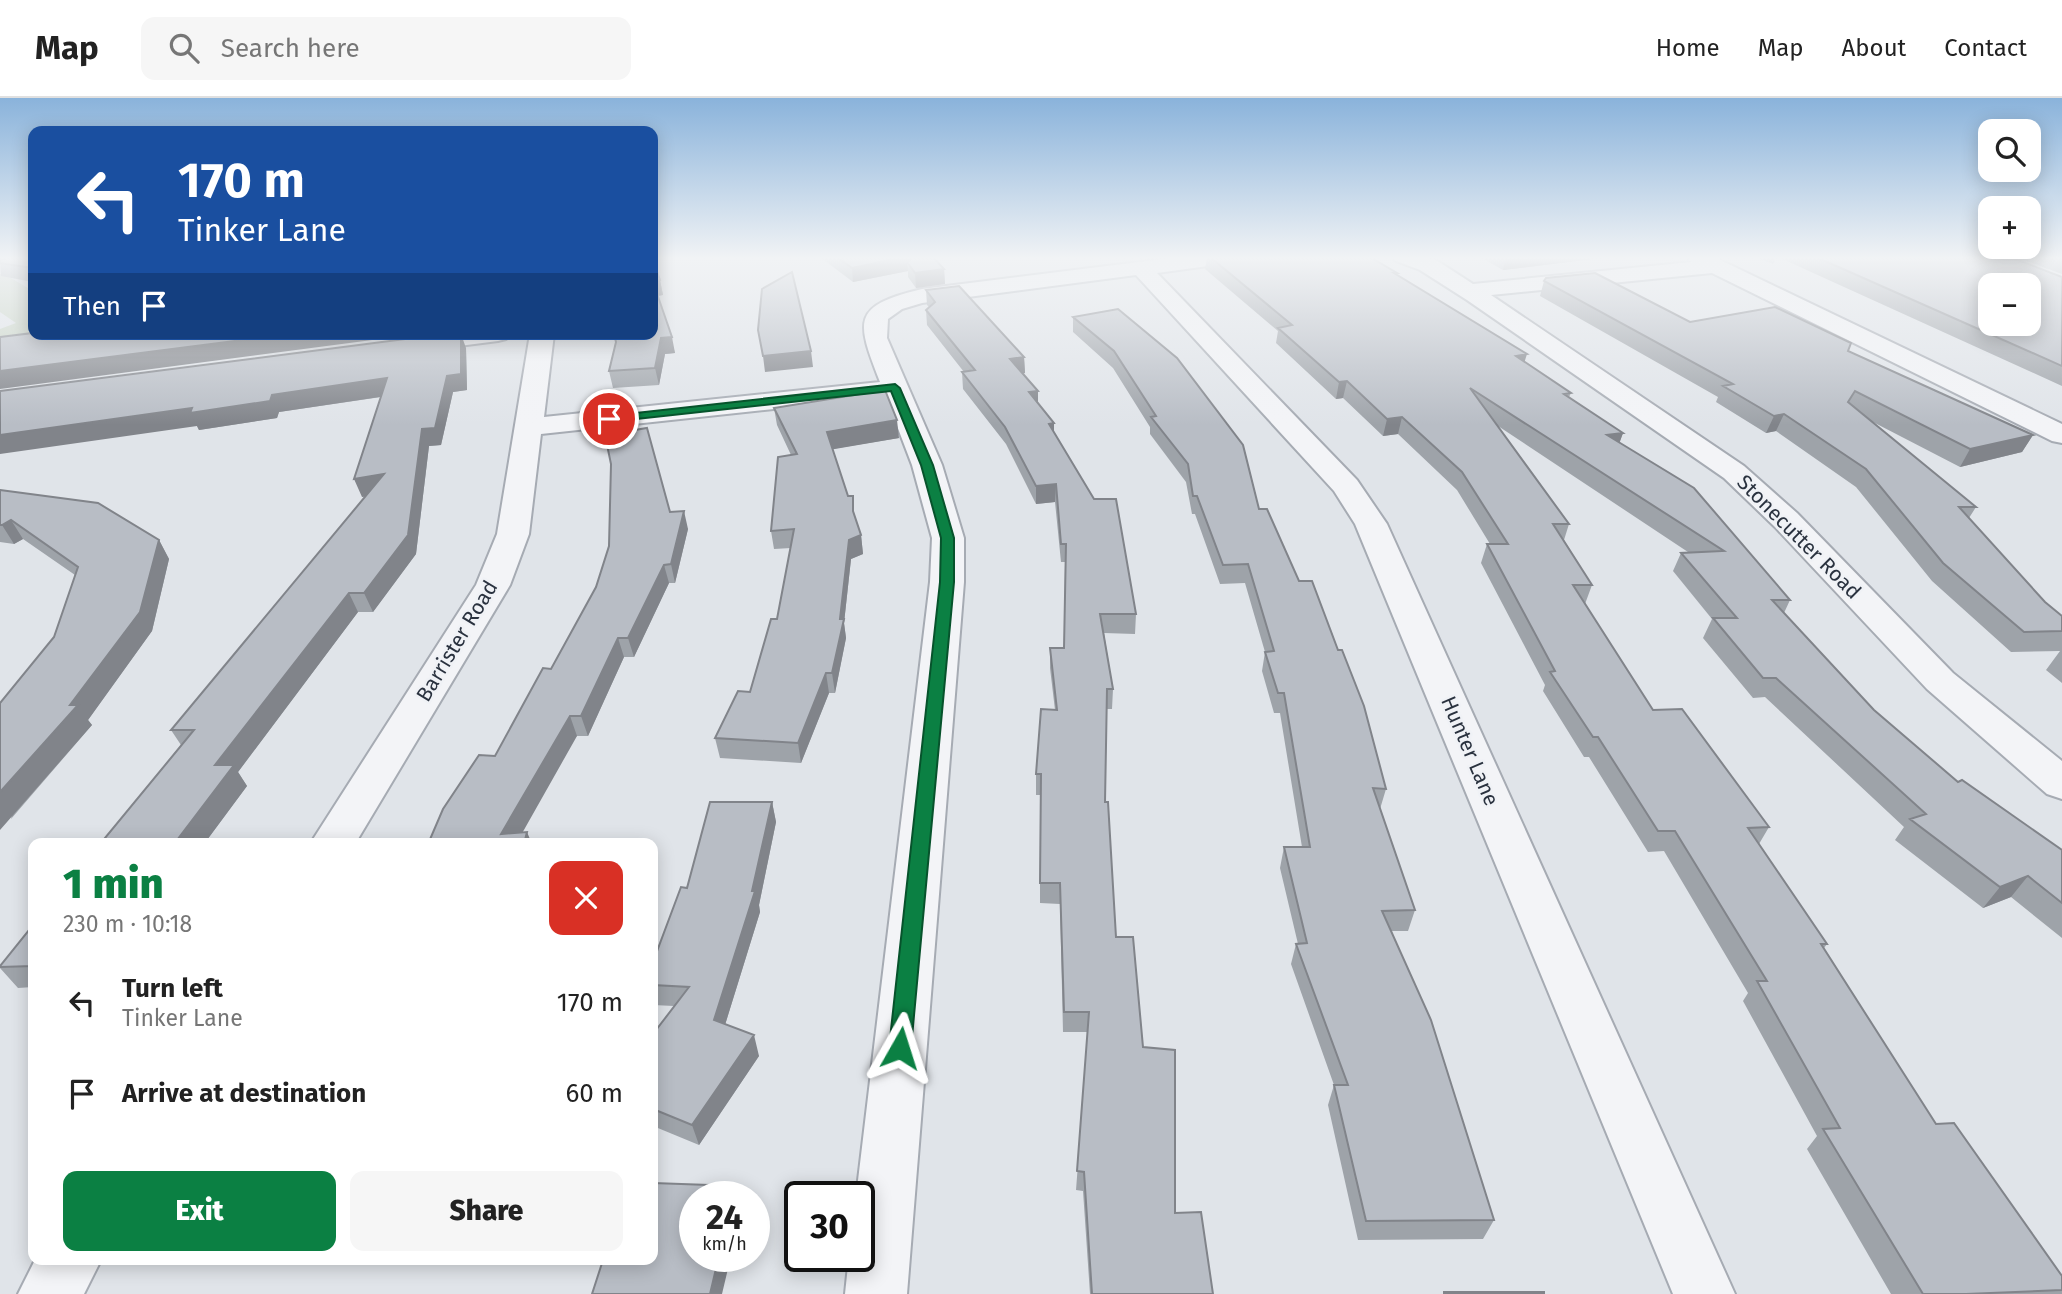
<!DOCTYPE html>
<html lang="en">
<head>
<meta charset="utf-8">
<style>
	:root { --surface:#fff; --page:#f6f6f6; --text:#222; --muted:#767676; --line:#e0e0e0; --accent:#0b8043 }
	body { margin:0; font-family:"Fira Sans",sans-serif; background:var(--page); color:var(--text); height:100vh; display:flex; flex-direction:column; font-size:26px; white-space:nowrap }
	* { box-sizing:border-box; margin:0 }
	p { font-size:23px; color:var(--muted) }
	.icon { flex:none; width:38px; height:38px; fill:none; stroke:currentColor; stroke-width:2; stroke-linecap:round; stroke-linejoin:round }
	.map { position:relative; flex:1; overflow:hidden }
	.details { position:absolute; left:28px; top:740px; width:630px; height:427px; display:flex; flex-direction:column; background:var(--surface); border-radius:14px; box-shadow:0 4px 18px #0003 }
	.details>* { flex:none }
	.guide { position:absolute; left:28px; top:28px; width:630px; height:214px; border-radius:14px; box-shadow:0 4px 18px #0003; background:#1a4fa0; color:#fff; overflow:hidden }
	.tools { position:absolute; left:1978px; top:21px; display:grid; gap:14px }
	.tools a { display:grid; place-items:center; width:63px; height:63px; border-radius:14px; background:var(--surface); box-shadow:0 4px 18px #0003; font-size:35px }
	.speed { position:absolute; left:679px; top:1083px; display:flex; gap:14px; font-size:35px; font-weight:700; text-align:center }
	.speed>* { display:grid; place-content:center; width:91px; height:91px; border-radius:50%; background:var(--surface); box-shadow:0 4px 18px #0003; line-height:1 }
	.speed small { font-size:18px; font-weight:400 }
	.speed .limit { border:4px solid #111; border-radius:10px; background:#fff; color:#111 }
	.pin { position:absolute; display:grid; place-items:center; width:60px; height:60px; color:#fff; margin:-30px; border:4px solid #fff; border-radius:50%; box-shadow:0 2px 7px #0007 }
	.me { position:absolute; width:77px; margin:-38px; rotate:6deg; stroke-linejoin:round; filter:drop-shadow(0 0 5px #0008) }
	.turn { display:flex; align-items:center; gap:24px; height:147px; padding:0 35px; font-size:32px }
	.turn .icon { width:91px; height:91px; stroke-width:2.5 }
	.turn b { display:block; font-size:49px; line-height:60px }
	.then { display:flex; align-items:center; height:66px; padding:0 35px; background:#0003; gap:14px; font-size:26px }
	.round { display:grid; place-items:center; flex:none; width:74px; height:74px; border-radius:14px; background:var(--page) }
	.summary { display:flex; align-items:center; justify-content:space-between; height:119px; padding:0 35px }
	h1 { font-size:42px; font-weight:800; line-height:52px; color:var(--accent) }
	.action { display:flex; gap:14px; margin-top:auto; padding:14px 35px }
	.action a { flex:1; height:80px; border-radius:14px; background:var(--accent); color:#fff; font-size:28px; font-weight:800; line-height:80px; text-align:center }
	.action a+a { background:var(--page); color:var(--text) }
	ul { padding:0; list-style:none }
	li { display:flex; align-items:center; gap:21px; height:91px; padding:0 35px }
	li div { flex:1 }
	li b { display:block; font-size:26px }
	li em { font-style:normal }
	header { display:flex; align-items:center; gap:42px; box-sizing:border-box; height:98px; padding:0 35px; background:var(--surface); border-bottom:2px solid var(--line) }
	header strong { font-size:33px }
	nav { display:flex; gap:38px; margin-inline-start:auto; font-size:24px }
	.search { width:490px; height:63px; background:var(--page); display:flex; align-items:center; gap:18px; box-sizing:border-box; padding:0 24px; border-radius:14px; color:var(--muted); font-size:26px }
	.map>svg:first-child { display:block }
	.green { fill:#c6d2c2 }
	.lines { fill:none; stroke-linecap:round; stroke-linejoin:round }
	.minor-casing { stroke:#a6abb3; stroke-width:4 }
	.minor { fill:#f3f4f7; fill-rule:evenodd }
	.wall { fill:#9ea3a9 }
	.shaded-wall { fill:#81848a }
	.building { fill:#b8bdc5; stroke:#81848a; stroke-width:2; fill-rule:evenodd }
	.route { fill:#0b8043; stroke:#07532c; stroke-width:2 }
	.labels { text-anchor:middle; stroke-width:5; stroke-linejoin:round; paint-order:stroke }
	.street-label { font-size:21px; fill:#2a323f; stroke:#f0f2f6 }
</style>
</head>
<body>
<header>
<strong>Map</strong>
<div class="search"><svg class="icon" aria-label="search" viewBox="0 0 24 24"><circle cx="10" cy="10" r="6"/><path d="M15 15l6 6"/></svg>Search here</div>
<nav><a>Home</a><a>Map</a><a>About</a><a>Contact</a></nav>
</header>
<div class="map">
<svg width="2062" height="1196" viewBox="0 0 2062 1196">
	<rect width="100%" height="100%" fill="#e0e4e9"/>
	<path class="green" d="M0 176H4L33 193V235L0 239V231L16 225 0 214Z"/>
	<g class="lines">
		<defs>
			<path id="minor" d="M1179 159H1240L1230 165 1157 175 1357 382 1387 426 1735 1196H1673L1355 426 1334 393 1136 177 922 205 902 211 888 221 887 240 942 367 964 440V484L907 1196H845L849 1158H859V1099H856L930 484 932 440 912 367 886 299 541 336 529 436 510 487 355 746H310L476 487 497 436 530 236H554L544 319 880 284C856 222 851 208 922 191Z
				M1393 159H1425L1436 162 1473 186 1691 164 1687 159H1714L2062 326V345L2052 343 1712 175 1491 197 1744 368 1797 415 1953 575 2062 663V701L2047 696 1927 591 1775 429 1724 380 1467 202 1420 172 1396 163Z
				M439 236H510L506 241 498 243 412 254 403 252 400 247 403 242Z
				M35 1162H101L84 1196H18Z"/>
		</defs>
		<use href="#minor" class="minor-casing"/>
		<use href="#minor" class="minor"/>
	</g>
	<path class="wall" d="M0 159H33V184L1 178 0 162 9 159Z
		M820 159H933L944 171 945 186 916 190 908 179V173L853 184Z
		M1207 159H1370L1571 295 1569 299 1623 335 1619 345 1790 502 1784 515 1874 612 1958 684 2062 752V840L2011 799 1983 810 1895 742 1904 729 1765 599 1753 600 1703 540 1712 521 1673 473 1681 455 1688 454 1498 328 1569 426 1564 442 1592 487 1585 506 1653 612 1769 729 1759 746 1827 846 1824 850 1936 1026 2062 1178V1196H1891L1807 1051 1817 1038 1743 903 1748 895 1664 753 1648 754 1589 659H1584L1543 593 1545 587 1481 465 1487 446H1490L1457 392 1398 336 1383 338 1343 300 1336 301 1276 245 1278 233 1205 171Z
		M1480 159H1609L1503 172Z
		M1755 159H1777L1773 166Z
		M1778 159H2010L2062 179V288Z
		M2016 159H2062V176Z
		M660 182 663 197 658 198 675 255 665 256 659 287 613 290 609 273 616 245Z
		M1544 183 1690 224 1848 253 2033 337 2022 354 1960 369 1871 323 1976 409 1969 420 2045 504 2062 518V585L2046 572 2060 553 2011 554 1932 483 1856 389 1776 333 1766 335 1716 304 1718 299 1540 198Z
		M926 192 1024 259 1025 275 1022 276 1054 335 1136 516 1135 536 1104 535 1113 591 1112 611H1107L1105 704 1116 839 1143 949 1175 1115 1213 1196H1090L1083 1093 1076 1092 1088 934H1063L1060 806 1040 805V697H1036V676L1055 612 1050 570V550H1064L1065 464H1061L1055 404 1036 406 1006 346 963 291 962 274H964L927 227 926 212 929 209 927 207Z
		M1118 211 1259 411 1386 691 1380 711 1415 812 1408 833H1391L1494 1122 1483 1141 1358 1142 1328 1007 1334 987 1291 866 1296 846H1298L1280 770 1284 749H1302L1280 615H1274L1262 573 1265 554 1245 485 1220 486 1195 416H1192L1186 384 1150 336V329L1113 270 1073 234V219Z
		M466 250 467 292 453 294 441 347 429 348 416 456 373 514H358L238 674 247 688 204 746H100L181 647 171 632 366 398 362 399 381 299 279 314 277 320 199 332 197 328Z
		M774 310 899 340 832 351 861 437 863 456 851 461 844 525 846 540 835 595H829L801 665 720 660 715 640 750 594 777 521 791 450 774 451 771 433 791 357 777 327Z
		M0 392 159 442 169 461 152 533 88 622 92 627 11 721 54 539 75 477 23 441 14 446 0 444Z
		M670 414 688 431 675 485H669L634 559H624L588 638H577L428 746 495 658 551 571 596 489 609 448Z
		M772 704 776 724 759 807 760 814 725 927 759 958 699 1047 653 1028V936L674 908 653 907V864L687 790Z
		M33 827V889L18 890 0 870V868Z"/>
	<path class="shaded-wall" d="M904 159H918L907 164 908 173 853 184 852 170Z
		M1506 159H1609L1503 172Z
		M944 171 945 186 916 190 915 175Z
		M660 182 663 197 656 198 653 183Z
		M290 236H418L0 291V273Z
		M461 236 466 250 467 292 453 294 441 347 429 348 416 456 373 514 364 495 422 331 447 278Z
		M672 239 675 255 665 256 659 287 655 270 661 240Z
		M811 253 813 269 765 274 763 258Z
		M1527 256 1522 272 1516 258Z
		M1024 259 1025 275 1010 278V261Z
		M387 280 393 297 279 314 277 320 199 332 197 328 0 356V337Z
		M1347 283 1343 300 1336 301 1339 284Z
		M1038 293V310L1029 294Z
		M1784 316 1776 333 1766 335 1774 318Z
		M1402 319 1398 336 1383 338 1387 321Z
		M897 322 899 340 829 352 827 334Z
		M1054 325V342L1049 326Z
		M1623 335 1617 352 1607 337Z
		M2033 337 2022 354 1960 369 1970 351Z
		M384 376 391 394 362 399 354 381Z
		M1056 386 1055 404 1036 406V388Z
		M684 413 688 431 675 485 671 466Z
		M11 422 23 441 14 446 2 427Z
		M861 437 863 456 851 461 844 525 846 540 835 595 832 575 849 442Z
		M159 442 169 461 152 533 88 622 92 627 0 732V694L70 607Z
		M664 467 669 485 634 559 628 540Z
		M349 495 358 514 238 674 247 688 204 746H174L215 667Z
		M618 540 624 559 588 638 581 618Z
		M826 575 829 595 801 665 798 645Z
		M570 618 577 638 516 746 501 736Z
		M772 704 776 724 759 807 760 814 720 943 714 922 752 793Z
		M527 734 532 746H524Z
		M2028 778 2011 799 1983 810 2000 789Z
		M754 937 759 958 699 1047 692 1027Z
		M737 1088 740 1099H734Z
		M719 1158H731L722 1196H710Z"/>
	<path class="building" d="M10 159H33V170L0 165V162Z
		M837 159H904L852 170Z
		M914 159H933L944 171 915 175 907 164Z
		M1210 159H1370L1397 175H1394L1527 256 1516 258 1571 295 1564 296 1623 335 1607 337 1694 390 1790 502H1772L1874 612 1958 684 1962 682 2062 752V805L2028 778 2000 789 1910 721 1926 716 1776 580H1763L1713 520H1737L1681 455 1724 453 1470 290 1569 426H1553L1592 487H1573L1653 612 1682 611 1769 729 1748 730 1827 846H1821L1936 1026 1954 1025 2062 1178V1192L1966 1196H1923L1823 1031 1840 1030 1757 883H1767L1675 733H1658L1598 639H1593L1550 574 1555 573 1487 446H1508L1462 374 1402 319 1387 321 1347 283 1339 284 1278 230 1292 227Z
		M1816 159H2010L2062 179V268ZM1990 187H2028V226H1990Z
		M653 163 660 182 653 183Z
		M792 174 811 253 763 258 758 232 762 191Z
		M1595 175 1690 224 1775 209 1851 245 1848 253 2033 337 1970 351 1855 293 1848 304 1976 409H1959L2045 504 2062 518V533L2024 534 1943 465 1866 371 1784 316 1774 318 1723 288 1733 286 1544 183 1546 180Z
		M653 184 672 239 661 240 655 270 609 273 616 244 614 236H653Z
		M959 188 1024 259 1010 261 1038 293 1029 294 1054 325 1049 326 1094 401H1116L1136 516H1100L1113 591H1107L1105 704H1108L1116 839H1133L1143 949 1175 952V1115L1201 1114 1213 1196H1092L1084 1074 1077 1073 1089 914H1064L1060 785H1040L1041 676H1036L1041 611 1057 612 1050 550H1064L1066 446H1061L1056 386 1036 388 1005 329 962 274 975 272 926 212 935 204 926 192Z
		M1118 211 1177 260 1243 347 1259 411H1267L1299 483H1312L1338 552H1342L1364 608 1386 691 1373 690 1415 812 1382 813 1431 922 1494 1122 1366 1123 1334 987H1348L1296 846 1307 845 1284 749H1310L1284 595H1278L1265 554 1274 553 1248 466 1223 467 1197 398H1193L1188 366 1151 319 1156 318 1114 253 1073 219Z
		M33 235V236H290L0 273V239Z
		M444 236H461V276L447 278 435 330 422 331 408 437 364 495H349L215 667H234L174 746H100L194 632H171L384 376 354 381 387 280 272 297 270 303 190 315 192 310 0 337V293Z
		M885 292 897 322 827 334 848 398H853V413L861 437 849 442 840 521H844L832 575H826L798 645 715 640 738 593 750 594 771 521H777L794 431 771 433 778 359 797 356 774 310Z
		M647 330 670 414 684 413 671 466 664 467 628 540H618L581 618H570L501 736 527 734 524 746H428L443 711 479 657 495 658 543 570 551 571 596 489 609 448 611 366 605 337Z
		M0 392 98 405 159 442 140 514 70 607H78L0 694V605L54 539 78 469 11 422 2 427H0Z
		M710 704H772L752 793H755L714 922 754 937 692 1027 653 1011V936L689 889 653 887V864L681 789 687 790Z
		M33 827V868L0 869V868Z
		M653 1085 737 1088 734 1099H695V1158H719L710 1196H592L603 1162H653Z
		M1444 1194H1544V1196H1444Z"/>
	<linearGradient id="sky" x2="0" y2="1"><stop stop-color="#8ab3db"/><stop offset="0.49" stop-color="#f1f3f5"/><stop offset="1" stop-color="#f1f3f5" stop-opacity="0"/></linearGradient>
	<rect width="2062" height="327" fill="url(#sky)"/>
	<path class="route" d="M895 286 900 290 933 367 954 440V484L911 950 908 956 900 959 893 956 889 950 940 484 941 440 921 367 891 293 609 324 603 321 609 318Z"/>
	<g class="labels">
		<g class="street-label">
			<text transform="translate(1799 439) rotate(45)" y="7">Stonecutter Road</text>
			<text transform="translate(457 543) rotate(-59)" y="7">Barrister Road</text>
			<text transform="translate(1470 653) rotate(67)" y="7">Hunter Lane</text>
		</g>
	</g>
</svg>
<div class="tools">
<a><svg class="icon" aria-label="search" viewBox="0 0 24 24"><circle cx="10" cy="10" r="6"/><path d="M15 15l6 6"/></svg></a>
<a>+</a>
<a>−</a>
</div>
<div class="speed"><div>24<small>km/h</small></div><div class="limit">30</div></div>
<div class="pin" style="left:609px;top:321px;background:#d93025"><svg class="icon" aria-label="arrive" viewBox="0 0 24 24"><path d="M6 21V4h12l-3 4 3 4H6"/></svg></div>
<svg class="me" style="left:900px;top:950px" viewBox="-20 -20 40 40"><path d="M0-17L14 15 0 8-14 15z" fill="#0b8043" stroke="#fff" stroke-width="4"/></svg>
<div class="guide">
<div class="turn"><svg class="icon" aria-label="left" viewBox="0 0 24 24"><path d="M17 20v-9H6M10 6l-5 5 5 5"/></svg><div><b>170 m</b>Tinker Lane</div></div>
<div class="then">Then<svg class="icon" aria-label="arrive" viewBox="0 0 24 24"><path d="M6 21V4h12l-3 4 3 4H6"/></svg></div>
</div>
<section class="details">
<div class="summary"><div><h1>1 min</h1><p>230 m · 10:18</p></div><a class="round" style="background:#d93025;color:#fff"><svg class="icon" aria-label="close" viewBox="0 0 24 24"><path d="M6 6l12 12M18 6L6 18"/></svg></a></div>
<ul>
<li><svg class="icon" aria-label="left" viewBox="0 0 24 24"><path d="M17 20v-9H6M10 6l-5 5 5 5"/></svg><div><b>Turn left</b><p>Tinker Lane</p></div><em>170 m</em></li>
<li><svg class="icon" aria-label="arrive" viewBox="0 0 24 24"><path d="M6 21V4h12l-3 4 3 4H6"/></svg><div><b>Arrive at destination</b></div><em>60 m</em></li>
</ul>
<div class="action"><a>Exit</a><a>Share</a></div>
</section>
</div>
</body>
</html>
